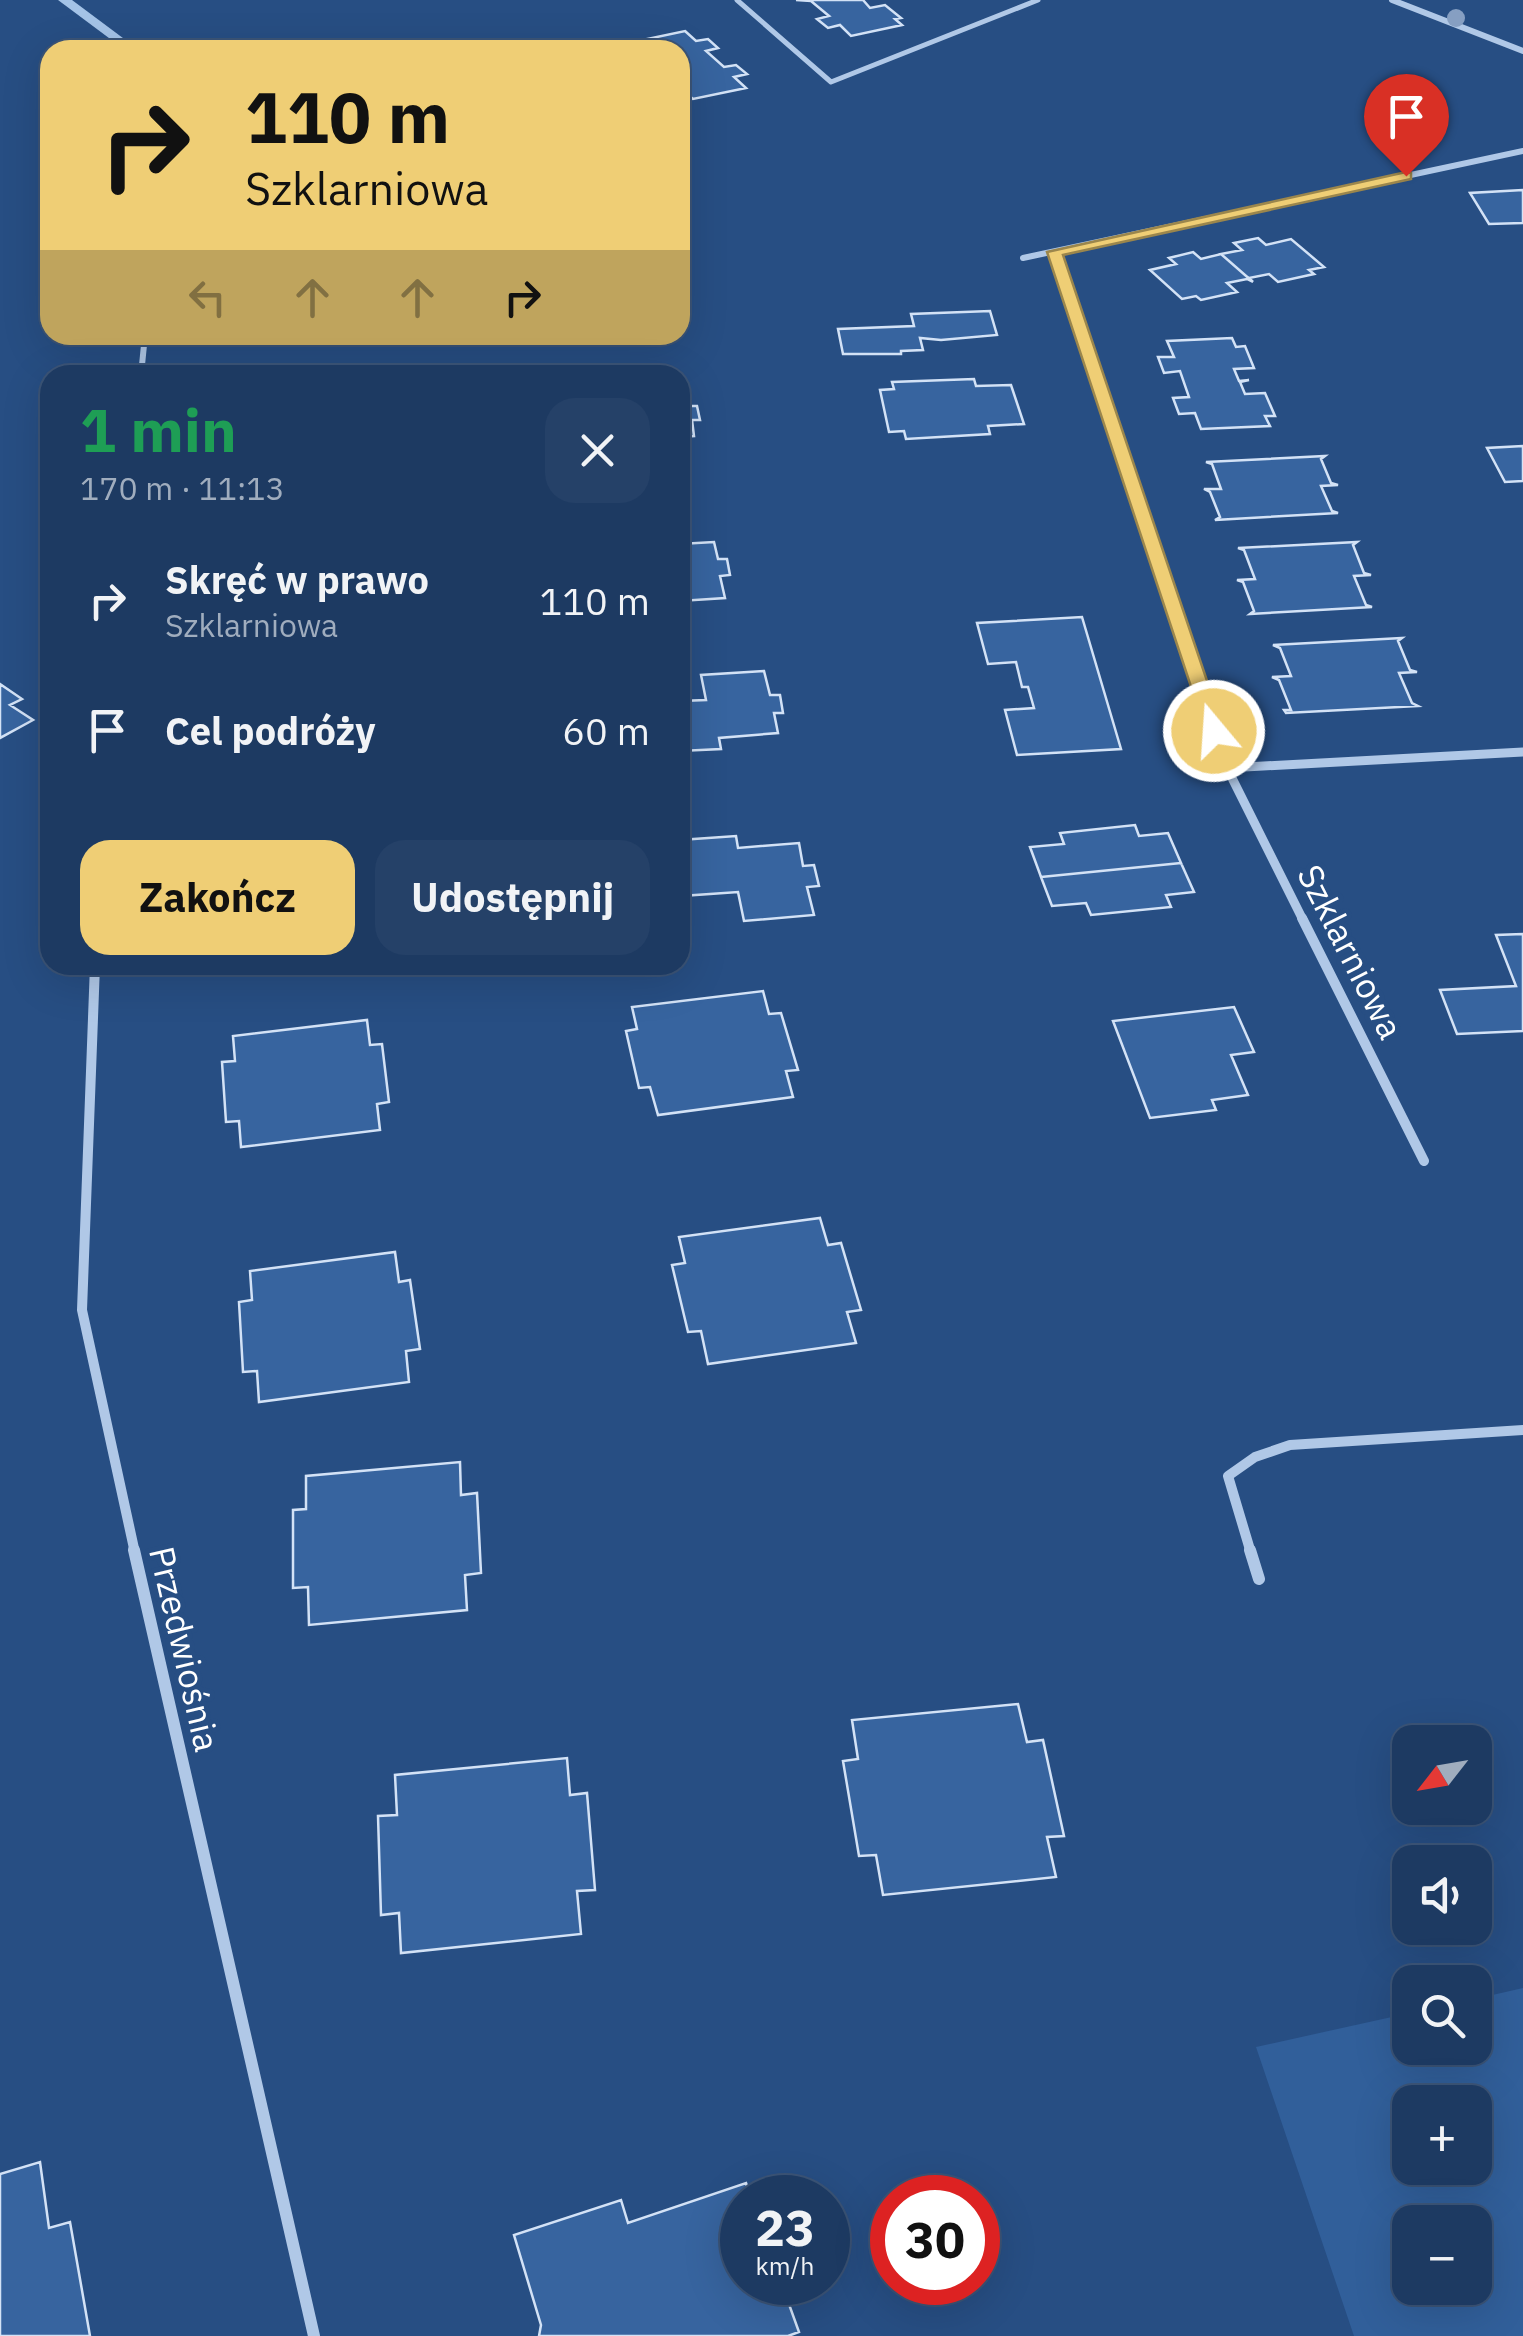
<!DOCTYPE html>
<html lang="pl">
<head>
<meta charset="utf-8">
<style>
	:root { --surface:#1d3a62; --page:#254168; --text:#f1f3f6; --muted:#a0adbe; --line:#3b5477; --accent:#efce75 }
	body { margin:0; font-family:"IBM Plex Sans",sans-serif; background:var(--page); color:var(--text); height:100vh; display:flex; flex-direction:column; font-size:38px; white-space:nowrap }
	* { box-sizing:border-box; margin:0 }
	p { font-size:32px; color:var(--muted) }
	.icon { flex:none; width:55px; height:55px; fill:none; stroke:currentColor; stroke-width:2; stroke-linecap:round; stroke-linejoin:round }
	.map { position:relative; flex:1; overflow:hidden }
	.side { position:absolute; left:40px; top:365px; width:650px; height:610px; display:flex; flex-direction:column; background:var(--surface); border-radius:30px; box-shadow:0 10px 40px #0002,0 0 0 2px var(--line) }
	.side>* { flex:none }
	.banner { position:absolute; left:40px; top:40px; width:650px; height:305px; border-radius:30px; box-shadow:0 10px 40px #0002,0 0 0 2px var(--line); background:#efce75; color:#111; overflow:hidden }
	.needle { width:65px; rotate:239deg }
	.controls { position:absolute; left:1392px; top:1725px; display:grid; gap:20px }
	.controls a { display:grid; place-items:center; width:100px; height:100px; border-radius:20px; background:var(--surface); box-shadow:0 10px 40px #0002,0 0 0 2px var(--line); font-size:50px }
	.speed { position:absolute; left:720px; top:2175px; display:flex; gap:20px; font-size:50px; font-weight:700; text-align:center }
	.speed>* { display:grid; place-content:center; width:130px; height:130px; border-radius:50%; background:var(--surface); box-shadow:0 10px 40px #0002,0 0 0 2px var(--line); line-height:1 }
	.speed small { font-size:25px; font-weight:400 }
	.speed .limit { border:15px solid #d22; background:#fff; color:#111 }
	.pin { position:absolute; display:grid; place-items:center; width:85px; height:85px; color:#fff; margin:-102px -42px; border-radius:50% 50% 50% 0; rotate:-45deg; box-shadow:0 0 10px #0007 }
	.pin .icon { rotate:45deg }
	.me { position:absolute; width:110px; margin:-55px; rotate:342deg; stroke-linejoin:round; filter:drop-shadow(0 0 8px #0008) }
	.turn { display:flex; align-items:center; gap:35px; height:210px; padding:0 40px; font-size:45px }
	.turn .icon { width:130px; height:130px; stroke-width:2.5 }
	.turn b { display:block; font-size:70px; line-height:85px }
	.lanes { display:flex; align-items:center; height:95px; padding:0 40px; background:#0003; justify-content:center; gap:50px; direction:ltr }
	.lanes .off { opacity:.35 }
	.round { display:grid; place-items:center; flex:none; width:105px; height:105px; border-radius:30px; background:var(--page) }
	.head { display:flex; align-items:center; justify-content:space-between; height:170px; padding:0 40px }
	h1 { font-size:60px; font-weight:800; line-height:75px; color:#1e9e55 }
	.button { display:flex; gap:20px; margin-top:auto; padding:20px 40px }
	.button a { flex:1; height:115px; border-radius:30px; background:var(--accent); color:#111; font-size:40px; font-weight:800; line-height:115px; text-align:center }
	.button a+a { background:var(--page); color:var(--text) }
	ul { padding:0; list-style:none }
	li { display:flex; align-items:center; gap:30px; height:130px; padding:0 40px }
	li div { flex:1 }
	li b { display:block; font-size:38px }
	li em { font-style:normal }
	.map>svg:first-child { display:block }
	.green { fill:#315f9a; fill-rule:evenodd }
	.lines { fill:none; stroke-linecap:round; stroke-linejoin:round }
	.stream { fill:#a4c3e7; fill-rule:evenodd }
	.building { fill:#37649f; stroke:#d3e2f6; stroke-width:2.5 }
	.service { stroke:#b0c8e7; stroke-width:5 }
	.minor-far3 { stroke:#b0c8e7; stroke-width:6 }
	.minor-far2 { stroke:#b0c8e7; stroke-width:9 }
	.minor-far1 { stroke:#b0c8e7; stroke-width:10 }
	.minor { stroke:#b0c8e7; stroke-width:12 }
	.tree { fill:#869fc2 }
	.route { fill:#efce75; stroke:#9b864c; stroke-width:2.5 }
	.labels { text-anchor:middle; stroke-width:10; stroke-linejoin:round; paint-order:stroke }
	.street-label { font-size:35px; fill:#fff; stroke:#274e83 }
</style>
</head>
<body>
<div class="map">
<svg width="1523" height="2336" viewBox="0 0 1523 2336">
	<rect width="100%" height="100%" fill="#274e83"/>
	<path class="green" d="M1523 1988V2336H1354L1256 2047 1410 2013V2048H1475V1999ZM1410 2102H1475V2168H1410ZM1475 2222V2288H1410V2222Z"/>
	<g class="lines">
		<path class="stream" d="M58 0H72L139 50H125Z"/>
	</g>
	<path class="building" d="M796 0H863L870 8 885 5 901 18 895 19 902 25 851 36 840 25 828 28 817 19 829 16 811 1Z
		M685 31 696 41 708 39 718 48 706 51 724 67 736 65 747 74 734 77 746 88 693 99 686 93 680 94V50L633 49 639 48 633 42Z
		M1523 190V223L1489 224 1470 193Z
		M1258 238 1266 245 1291 239 1324 267 1309 270 1314 274 1278 282 1269 274 1249 278 1253 282 1221 254 1242 250 1234 243Z
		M1193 252 1201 259 1221 254 1253 282 1247 279 1227 283 1237 292 1201 300 1196 296 1182 299 1150 270 1176 264 1169 258Z
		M990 311 997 335 941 340 920 338 923 350 901 351V354H843L838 329 914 326 911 314Z
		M1232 338 1236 347 1245 346 1254 368 1234 369 1239 381 1249 380 1240 382 1245 394 1265 393 1275 416H1265L1270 426 1201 429 1195 413 1179 414 1173 398 1189 397 1180 371 1164 373 1158 357H1174L1167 341Z
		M974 379 976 386 1011 385 1024 424 988 426 990 434 906 439 904 431 889 432 880 390 894 389 892 382Z
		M685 387 688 406H697L700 420H692L694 436 680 437V388Z
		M1523 446V481L1505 482 1487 448Z
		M1325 456 1321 459 1331 483 1338 485 1321 486 1332 511 1338 513 1215 520 1220 517 1210 492 1204 489H1221L1212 464 1206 462Z
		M714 542 718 559H727L730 575 720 576 725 598 680 601V544Z
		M1357 542 1353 545 1364 573 1371 575 1354 576 1366 605 1372 607 1250 614 1254 611 1243 582 1237 580 1255 579 1244 550 1238 548Z
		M1082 617 1121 749 1017 755 1005 710 1034 708 1028 687H1022L1016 662 988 664 977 623Z
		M1402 638 1398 641 1410 670 1417 672 1399 673 1412 703 1418 706 1286 713 1284 710H1291L1279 680 1272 677 1291 676 1280 648 1273 645Z
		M764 671 770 695H780L783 713H774L778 733 719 738 721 749 680 751V701L706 700 701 675Z
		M0 684 22 699 10 705 33 720 0 738Z
		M1135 825 1139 836 1168 833 1181 863 1041 877 1030 847 1064 844 1060 833Z
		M736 836 738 848 799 843 803 866 814 865 819 886 807 887 814 915 744 921 738 892 682 896 687 925H680V840Z
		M1181 863 1194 892 1166 895 1171 907 1091 915 1086 903 1052 906 1041 877Z
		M1523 934V1031L1457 1034 1440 990 1516 986 1496 935Z
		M763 991 769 1014 781 1013 798 1070 786 1071 793 1097 658 1115 650 1087 639 1088 626 1031 637 1029 632 1007Z
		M1234 1007 1254 1052 1231 1055 1248 1095 1212 1100 1216 1110 1150 1118 1113 1021Z
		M367 1020 370 1045 382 1044 389 1102 377 1104 380 1130 241 1147 239 1121 226 1122 222 1062 235 1061 233 1036Z
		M820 1218 828 1245 841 1243 861 1310 847 1312 856 1343 708 1364 701 1331 688 1332 672 1265 685 1263 679 1237Z
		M395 1252 399 1282 410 1280 420 1349 406 1351 409 1382 259 1402 257 1371 243 1372 239 1302 252 1300 250 1271Z
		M460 1462 461 1495 477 1493 481 1573 465 1575 467 1610 309 1625 308 1587 293 1588V1510L306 1509V1476Z
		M1018 1704 1027 1742 1043 1740 1064 1836 1047 1837 1056 1877 883 1895 876 1855 859 1856 843 1761 858 1759 852 1720Z
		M567 1758 570 1795 587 1793 595 1890 577 1891 581 1934 401 1953 399 1913 381 1915 378 1816 397 1815 395 1775Z
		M40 2162 49 2228 70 2222 90 2336H0V2174Z
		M746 2183 751 2198H742V2282H781L799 2332 788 2336H539L541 2325 514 2235 621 2200 628 2223Z"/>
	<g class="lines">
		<path class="service" d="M737 0 831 82 1038 0"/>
		<path class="minor-far3" d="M1392 0 1523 51
			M1054 252 1107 411
			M1023 258 1523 151
			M141 375 145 335"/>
		<path class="minor-far2" d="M1107 409 1227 768
			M1303 920 1227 768 1523 752"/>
		<path class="minor-far1" d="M1302 918 1424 1161
			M95 965 82 1310 135 1553
			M1251 1553 1228 1476 1255 1457 1290 1445 1523 1430"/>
		<path class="minor" d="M134 1550 314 2336
			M1250 1550 1259 1579"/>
	</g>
	<circle class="tree" cx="1456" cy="18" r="9"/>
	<path class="route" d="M1406 172 1411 173V179L1063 255 1224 731 1214 737 1207 735 1047 252Z"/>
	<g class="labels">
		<g class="street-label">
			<text transform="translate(1350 952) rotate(63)" y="12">Szklarniowa</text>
			<text transform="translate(184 1649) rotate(77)" y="12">Przedwiośnia</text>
		</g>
	</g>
</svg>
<div class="controls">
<a><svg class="needle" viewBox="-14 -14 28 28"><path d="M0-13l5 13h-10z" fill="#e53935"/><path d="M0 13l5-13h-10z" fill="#a0adbe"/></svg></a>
<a><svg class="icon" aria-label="sound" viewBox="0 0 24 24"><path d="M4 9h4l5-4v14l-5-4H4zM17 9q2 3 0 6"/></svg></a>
<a><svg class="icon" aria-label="search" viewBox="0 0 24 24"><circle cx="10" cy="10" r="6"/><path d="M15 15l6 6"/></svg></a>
<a>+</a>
<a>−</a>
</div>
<div class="speed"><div>23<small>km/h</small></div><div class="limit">30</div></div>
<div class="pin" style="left:1406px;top:176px;background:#d93025"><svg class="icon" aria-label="arrive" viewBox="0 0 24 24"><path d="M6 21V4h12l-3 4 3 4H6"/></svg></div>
<svg class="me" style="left:1214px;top:731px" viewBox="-20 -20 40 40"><circle r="17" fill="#efce75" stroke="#fff" stroke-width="3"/><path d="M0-11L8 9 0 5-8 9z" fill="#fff"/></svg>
<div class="banner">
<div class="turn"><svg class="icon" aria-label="right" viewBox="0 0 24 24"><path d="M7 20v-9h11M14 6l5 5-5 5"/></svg><div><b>110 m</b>Szklarniowa</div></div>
<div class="lanes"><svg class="icon off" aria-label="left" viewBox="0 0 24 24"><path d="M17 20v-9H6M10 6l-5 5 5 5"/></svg><svg class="icon off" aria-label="ahead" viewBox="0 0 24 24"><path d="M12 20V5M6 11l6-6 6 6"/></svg><svg class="icon off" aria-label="ahead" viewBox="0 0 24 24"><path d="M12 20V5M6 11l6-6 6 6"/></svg><svg class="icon" aria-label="right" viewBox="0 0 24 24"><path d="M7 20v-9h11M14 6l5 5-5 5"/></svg></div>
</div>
<section class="side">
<div class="head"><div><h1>1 min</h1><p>170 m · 11:13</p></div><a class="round"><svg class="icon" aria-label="close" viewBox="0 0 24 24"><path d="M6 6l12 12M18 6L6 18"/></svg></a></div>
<ul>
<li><svg class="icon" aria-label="right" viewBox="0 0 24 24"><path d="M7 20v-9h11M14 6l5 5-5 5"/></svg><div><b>Skręć w prawo</b><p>Szklarniowa</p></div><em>110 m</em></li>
<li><svg class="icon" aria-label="arrive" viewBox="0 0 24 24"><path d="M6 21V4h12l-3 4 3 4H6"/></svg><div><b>Cel podróży</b></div><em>60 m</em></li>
</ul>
<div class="button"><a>Zakończ</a><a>Udostępnij</a></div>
</section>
</div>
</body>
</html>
